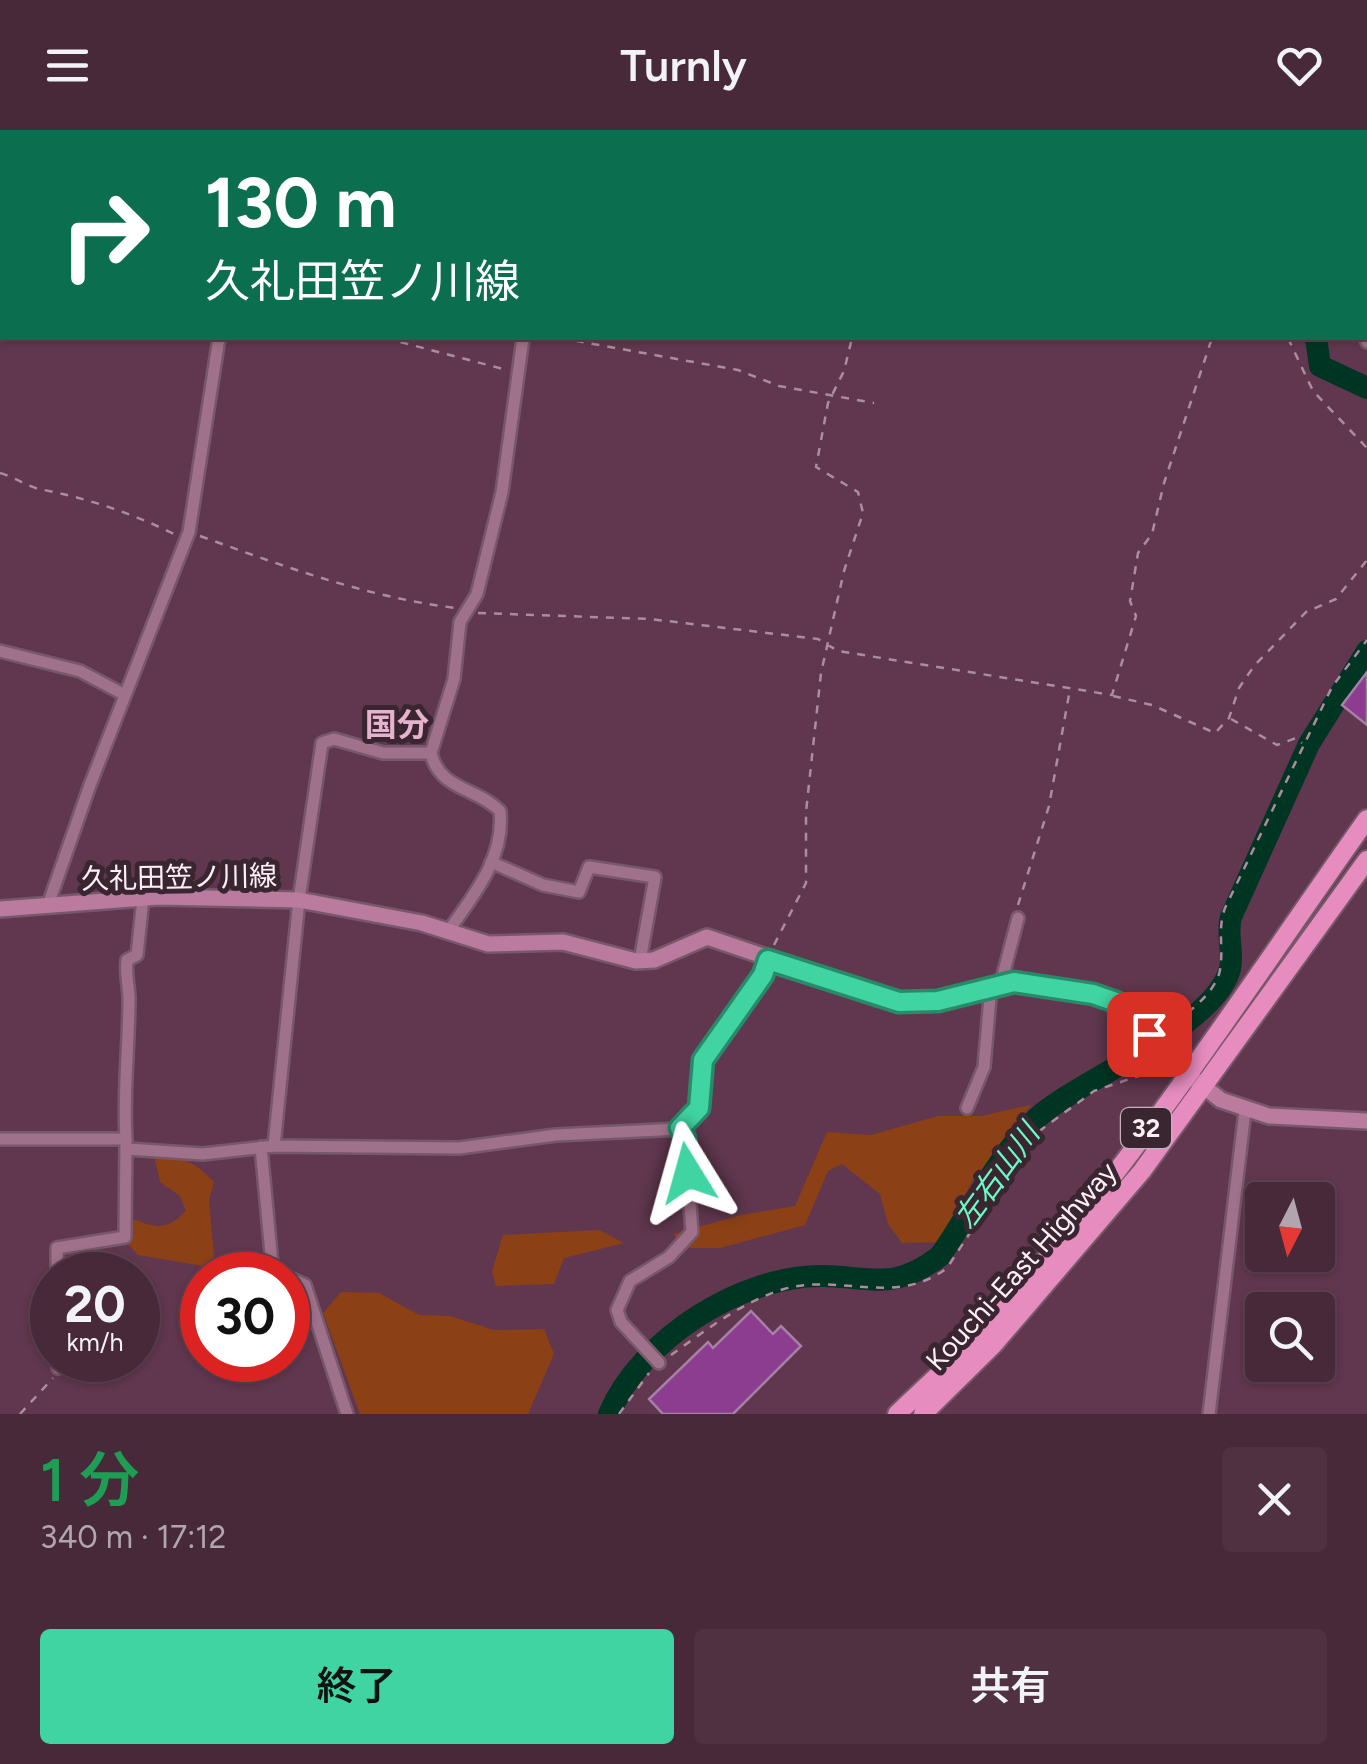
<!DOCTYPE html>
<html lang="ja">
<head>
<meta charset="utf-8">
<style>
	:root { --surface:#48293a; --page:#4f3142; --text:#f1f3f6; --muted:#b1a6af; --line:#604554; --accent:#3fd4a2 }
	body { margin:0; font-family:Figtree,"Noto Sans JP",sans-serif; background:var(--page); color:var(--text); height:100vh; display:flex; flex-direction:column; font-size:38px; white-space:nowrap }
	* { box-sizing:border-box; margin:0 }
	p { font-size:32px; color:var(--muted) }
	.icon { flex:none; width:55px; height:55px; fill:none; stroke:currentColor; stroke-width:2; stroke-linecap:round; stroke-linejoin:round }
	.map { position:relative; height:1284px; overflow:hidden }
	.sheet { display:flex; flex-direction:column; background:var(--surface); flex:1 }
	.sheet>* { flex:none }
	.banner { position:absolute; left:0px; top:0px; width:1368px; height:210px; box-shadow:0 2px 8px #0004,0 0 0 2px var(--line); background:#0b6e4f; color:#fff; overflow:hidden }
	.needle { width:65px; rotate:186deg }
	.controls { position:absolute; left:1245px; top:1052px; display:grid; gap:20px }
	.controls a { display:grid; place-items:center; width:90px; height:90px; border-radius:10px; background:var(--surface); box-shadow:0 2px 8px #0004,0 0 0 2px var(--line); font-size:50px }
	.speed { position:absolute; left:30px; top:1122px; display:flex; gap:20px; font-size:50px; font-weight:700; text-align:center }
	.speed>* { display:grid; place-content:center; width:130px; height:130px; border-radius:50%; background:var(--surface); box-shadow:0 2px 8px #0004,0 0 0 2px var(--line); line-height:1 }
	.speed small { font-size:25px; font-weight:400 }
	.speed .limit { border:15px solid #d22; background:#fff; color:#111 }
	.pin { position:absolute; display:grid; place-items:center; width:85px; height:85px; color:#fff; margin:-42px; border-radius:20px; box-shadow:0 5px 15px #0006 }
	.me { position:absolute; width:110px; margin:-55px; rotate:352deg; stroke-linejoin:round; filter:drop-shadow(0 0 8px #0008) }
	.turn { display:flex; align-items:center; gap:35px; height:210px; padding:0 40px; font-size:45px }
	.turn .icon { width:130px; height:130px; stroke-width:2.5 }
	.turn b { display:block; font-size:70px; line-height:85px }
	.round { display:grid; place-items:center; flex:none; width:105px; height:105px; border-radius:10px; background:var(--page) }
	.overview { display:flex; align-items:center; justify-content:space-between; height:170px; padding:0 40px }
	h1 { font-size:60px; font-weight:600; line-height:75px; color:#1e9e55 }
	.cta { display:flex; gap:20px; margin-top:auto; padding:20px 40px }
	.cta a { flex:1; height:115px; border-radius:10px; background:var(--accent); color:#111; font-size:40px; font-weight:600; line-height:115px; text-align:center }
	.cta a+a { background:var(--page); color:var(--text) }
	header { display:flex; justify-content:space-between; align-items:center; height:130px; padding:0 40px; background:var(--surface); font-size:45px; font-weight:600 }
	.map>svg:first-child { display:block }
	.green { fill:#8c4015 }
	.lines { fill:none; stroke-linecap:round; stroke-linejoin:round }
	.river { stroke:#003524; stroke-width:22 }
	.building { fill:#8c3d8f; stroke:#a581a6; stroke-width:2.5 }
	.minor-casing { stroke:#77586a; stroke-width:16 }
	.secondary-casing { stroke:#77586a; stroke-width:20 }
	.trunk-casing { stroke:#77586a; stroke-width:22 }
	.path { stroke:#ab8e9e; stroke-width:2.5; stroke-dasharray:8 8; stroke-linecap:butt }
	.minor { stroke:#a0718a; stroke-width:11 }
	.secondary { stroke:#ba7b9e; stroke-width:15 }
	.trunk { stroke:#e68cbf; stroke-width:18 }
	.route-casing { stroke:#298a69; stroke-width:25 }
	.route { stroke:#3fd4a2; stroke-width:18 }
	.labels { text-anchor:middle; stroke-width:10; stroke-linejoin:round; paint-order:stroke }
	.shield { fill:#392630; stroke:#c3b2bb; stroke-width:2.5 }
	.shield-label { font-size:25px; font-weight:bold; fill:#feeef6 }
	.street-label { font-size:28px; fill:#feeef6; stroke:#392630 }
	.water-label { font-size:30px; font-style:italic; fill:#6bfac5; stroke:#392630 }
	.quarter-label { font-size:32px; font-weight:bold; fill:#e6b3ce; stroke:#392630 }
</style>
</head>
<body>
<header><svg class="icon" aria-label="menu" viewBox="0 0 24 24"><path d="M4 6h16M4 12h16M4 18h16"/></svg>Turnly<svg class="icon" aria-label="heart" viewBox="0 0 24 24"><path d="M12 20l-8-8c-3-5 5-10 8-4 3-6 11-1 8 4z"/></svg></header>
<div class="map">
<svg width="1367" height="1284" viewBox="0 0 1367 1284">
	<rect width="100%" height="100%" fill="#60374e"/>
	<path class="green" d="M1031 975 971 1053 945 1112 902 1113 888 1094 880 1064 842 1034 828 1041 805 1095 720 1118H680L674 1104 741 1085 795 1076 827 1002 871 1005 938 986H981Z
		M154 1025C180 1026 196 1032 214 1052L209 1070 215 1138 138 1125 128 1114V1087C154 1097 164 1103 186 1081L180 1066 160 1052Z
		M599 1100 624 1113 564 1128 554 1154 496 1156 492 1141 503 1105Z
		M341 1162 379 1163 419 1185 450 1186 494 1200 544 1199 554 1224 528 1284H360L323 1183Z"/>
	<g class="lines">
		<path class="river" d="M1365 73 1367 71
			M1316 208 1320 236 1367 258
			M609 1284C641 1209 742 1144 825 1146 876 1148 895 1160 940 1126 968 1086 1003 1018 1037 988 1081 948 1213 899 1230 839 1234 823 1226 804 1231 787L1309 614 1367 521"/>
	</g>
	<path class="building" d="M1367 542V595L1342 575Z
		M751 1181 773 1204 781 1196 801 1216 733 1284H663L649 1269 708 1212 713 1218Z"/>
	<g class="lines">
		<defs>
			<path id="minor" d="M260 2V0
				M580 2 581 0
				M1365 144 1367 142
				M1365 208 1367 212
				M0 521 80 541 125 565
				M431 623C439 660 478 658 500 681 505 727 474 765 449 800
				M491 732 543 755 579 762 589 737 655 747 640 831
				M48 775 90 655 189 402 219 208
				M1001 853 1018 788
				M967 978 984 937 991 856
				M0 1009H126L125 1107 57 1118V1145
				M126 1009C123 962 129 916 129 869 129 856 125 844 127 830L137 825 143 768
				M274 1016 299 770 322 613 334 609 383 623H431L454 549 460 492 477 464 502 362 523 208
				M261 1017 273 1145
				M127 1019 203 1024 274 1016 459 1018 556 1005 680 999 699 978 703 930 763 845 768 829
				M288 1147 305 1155 347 1284
				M58 1230V1238
				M659 1233 621 1192 617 1180 630 1151 669 1127 692 1102 685 1008 680 999
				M1209 1284 1245 981"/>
			<path id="secondary" d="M0 779 158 767 299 770 422 793 488 814 563 812 636 831 654 830 707 807 899 872 939 871 1014 852 1093 865 1116 872 1134 885 1166 927 1221 970 1269 986 1367 991"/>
			<path id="trunk" d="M897 1284C926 1256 957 1229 984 1199 1129 1044 1245 861 1367 689
				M923 1284 994 1214 1142 1041 1367 730"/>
		</defs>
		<use href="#minor" class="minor-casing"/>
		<use href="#secondary" class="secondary-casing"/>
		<use href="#trunk" class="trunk-casing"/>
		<path class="path" d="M16 0 23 2
			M401 0 409 2
			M439 0 447 2
			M1023 0 1029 2
			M13 2 14 0
			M352 2 353 0
			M429 2V0
			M938 2 939 0
			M1056 2 1057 0
			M1327 2 1328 0
			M1365 19 1367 14
			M0 53 2 46
			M385 208 507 240
			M560 208 738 240 779 256 874 273
			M1288 208 1313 261 1367 318
			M0 343C15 347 29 358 44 360 90 369 134 384 176 405
			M200 406C286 437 366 467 456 478
			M478 483 650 489 818 509 838 521 1112 565 1136 486 1130 471 1138 423 1152 404 1164 353 1212 208
			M1113 566 1152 575 1215 603 1229 588 1239 558 1254 536 1306 482 1336 469 1367 430
			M1231 589 1277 615 1296 608 1302 613
			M1018 775 1049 676 1070 559
			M774 815 806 753V682L821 543 844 441 863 383 858 362 816 337 828 273 844 241 852 208
			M1160 898C1182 891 1216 863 1220 840 1224 817 1217 800 1225 778L1332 557 1367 510
			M671 1225C705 1201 743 1171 784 1159 840 1143 896 1177 947 1138L1034 1005 1094 961 1159 939
			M20 1284 53 1248
			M619 1284 649 1243"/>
		<use href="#minor" class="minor"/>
		<use href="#secondary" class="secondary"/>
		<use href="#trunk" class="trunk"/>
	</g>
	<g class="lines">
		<defs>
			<path id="route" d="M688 1043 685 1008 680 998 699 978 703 930 763 845 768 830 899 872 938 871 1014 852 1093 864 1116 872 1149 904"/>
		</defs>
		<use href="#route" class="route-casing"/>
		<use href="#route" class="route"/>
	</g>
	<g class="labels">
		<rect class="shield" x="1121" y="978" width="50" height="40" rx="8"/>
		<g class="shield-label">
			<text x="1146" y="1007">32</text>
		</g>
		<g class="street-label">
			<text transform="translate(179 747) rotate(-1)" y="10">久礼田笠ノ川線</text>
			<text transform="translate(1021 1136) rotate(-48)" y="10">Kouchi-East Highway</text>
		</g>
		<g class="water-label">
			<text transform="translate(997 1046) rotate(-54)" y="10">左右山川</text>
		</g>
		<g class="quarter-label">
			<text x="397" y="606">国分</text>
		</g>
	</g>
</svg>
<div class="controls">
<a><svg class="needle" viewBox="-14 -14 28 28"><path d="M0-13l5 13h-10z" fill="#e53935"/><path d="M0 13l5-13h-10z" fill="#b1a6af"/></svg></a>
<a><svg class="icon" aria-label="search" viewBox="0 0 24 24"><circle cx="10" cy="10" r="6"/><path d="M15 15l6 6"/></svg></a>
</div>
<div class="speed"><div>20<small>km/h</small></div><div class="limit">30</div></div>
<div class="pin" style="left:1149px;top:904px;background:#d93025"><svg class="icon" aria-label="arrive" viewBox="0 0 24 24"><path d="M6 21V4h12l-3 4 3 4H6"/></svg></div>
<svg class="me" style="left:688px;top:1043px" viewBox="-20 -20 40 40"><path d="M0-17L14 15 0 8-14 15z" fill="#3fd4a2" stroke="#fff" stroke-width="4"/></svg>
<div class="banner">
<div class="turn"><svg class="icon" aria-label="right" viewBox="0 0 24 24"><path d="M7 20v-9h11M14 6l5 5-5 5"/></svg><div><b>130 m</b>久礼田笠ノ川線</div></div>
</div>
</div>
<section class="sheet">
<div class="overview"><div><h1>1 分</h1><p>340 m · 17:12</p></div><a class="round"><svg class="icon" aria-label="close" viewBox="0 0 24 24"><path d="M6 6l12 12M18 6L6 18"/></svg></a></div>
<div class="cta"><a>終了</a><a>共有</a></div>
</section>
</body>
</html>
